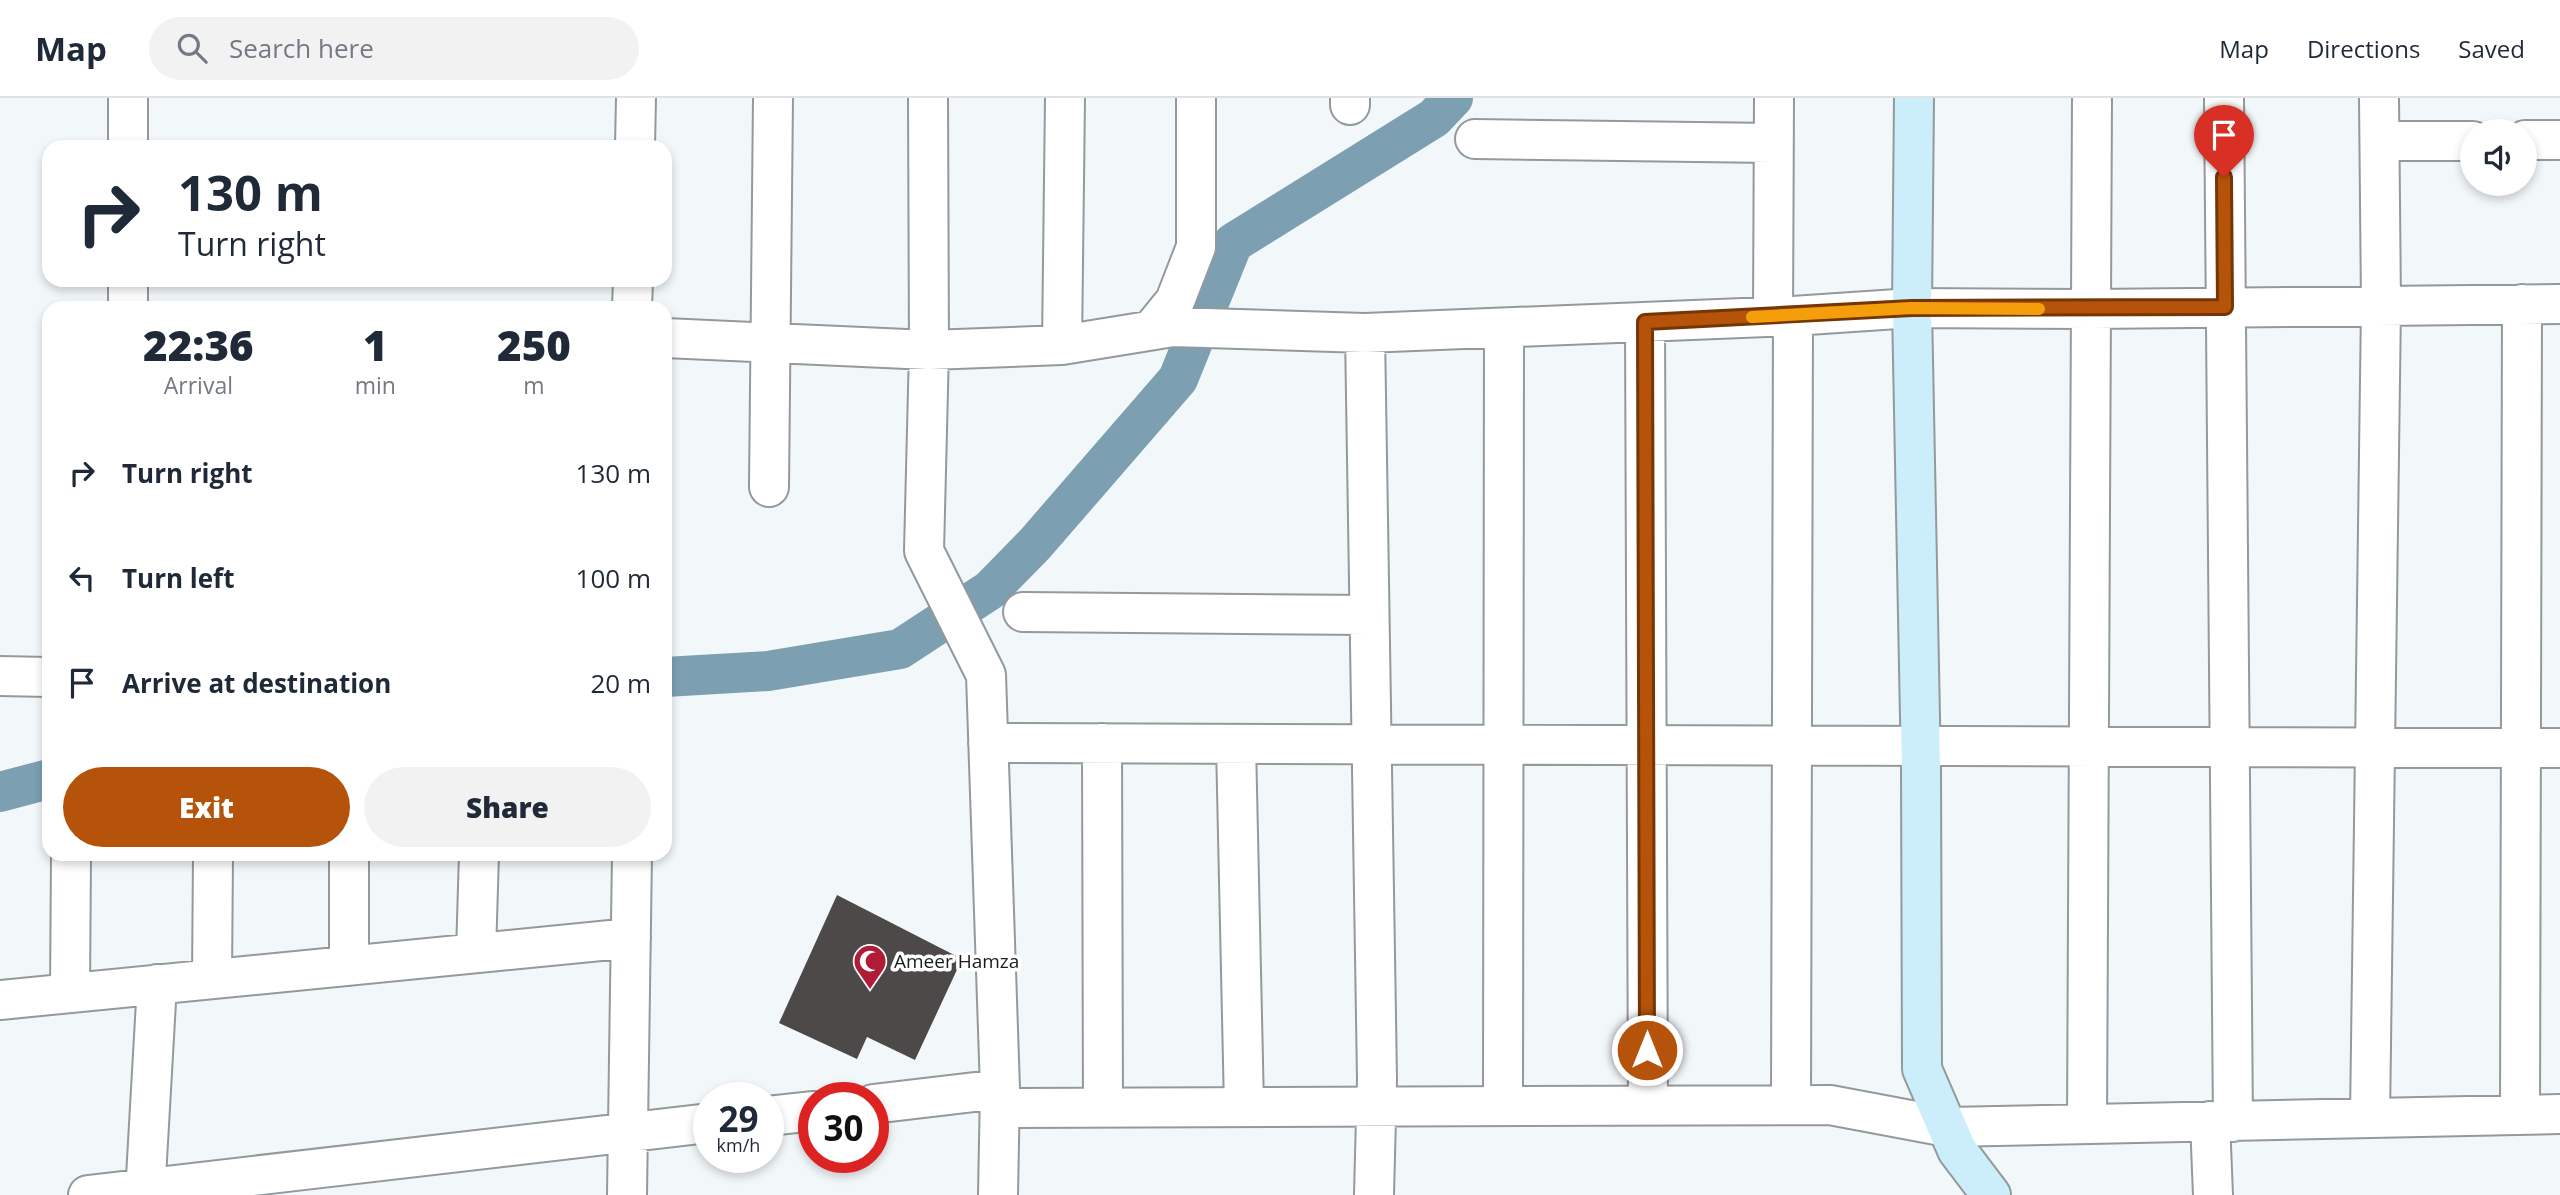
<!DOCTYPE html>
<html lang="en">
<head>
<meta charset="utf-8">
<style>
	:root { --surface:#fff; --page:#f2f2f3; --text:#1f2937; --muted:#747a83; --line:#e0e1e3; --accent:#b45309 }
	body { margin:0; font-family:"Open Sans",sans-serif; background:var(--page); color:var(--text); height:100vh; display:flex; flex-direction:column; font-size:26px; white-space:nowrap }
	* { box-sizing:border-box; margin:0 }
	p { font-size:23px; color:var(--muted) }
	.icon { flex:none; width:38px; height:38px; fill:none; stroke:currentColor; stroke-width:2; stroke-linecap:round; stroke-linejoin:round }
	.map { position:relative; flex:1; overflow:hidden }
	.side { position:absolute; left:42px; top:203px; width:630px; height:560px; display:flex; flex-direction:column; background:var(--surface); border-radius:21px; box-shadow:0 4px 10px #0003 }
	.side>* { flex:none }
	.guide { position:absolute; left:42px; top:42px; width:630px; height:147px; border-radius:21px; box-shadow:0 4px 10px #0003; background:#fff; color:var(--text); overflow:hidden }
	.fabs { position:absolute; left:2460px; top:21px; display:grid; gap:14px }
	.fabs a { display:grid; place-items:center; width:77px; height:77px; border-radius:50%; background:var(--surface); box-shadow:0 4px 10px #0003; font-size:35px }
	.speed { position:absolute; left:693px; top:984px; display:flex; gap:14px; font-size:35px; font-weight:700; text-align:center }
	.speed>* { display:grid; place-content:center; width:91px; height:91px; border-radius:50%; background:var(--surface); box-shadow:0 4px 10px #0003; line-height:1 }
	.speed small { font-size:18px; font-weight:400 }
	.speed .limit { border:10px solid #d22; background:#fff; color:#111 }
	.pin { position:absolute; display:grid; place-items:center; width:60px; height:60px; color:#fff; margin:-72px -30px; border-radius:50% 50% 50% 0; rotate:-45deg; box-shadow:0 0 7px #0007 }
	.pin .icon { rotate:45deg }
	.me { position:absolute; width:77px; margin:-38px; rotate:0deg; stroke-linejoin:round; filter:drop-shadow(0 0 5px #0008) }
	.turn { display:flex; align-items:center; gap:24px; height:147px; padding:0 21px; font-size:32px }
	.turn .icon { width:91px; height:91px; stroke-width:2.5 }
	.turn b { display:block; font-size:49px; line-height:60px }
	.eta { display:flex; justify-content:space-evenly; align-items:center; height:119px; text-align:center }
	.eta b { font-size:42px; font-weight:800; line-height:49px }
	.primary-button { display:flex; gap:14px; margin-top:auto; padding:14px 21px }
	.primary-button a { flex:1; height:80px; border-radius:42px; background:var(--accent); color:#fff; font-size:28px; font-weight:800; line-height:80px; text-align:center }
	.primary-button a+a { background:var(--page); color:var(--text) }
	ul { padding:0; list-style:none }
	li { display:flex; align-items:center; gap:21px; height:105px; padding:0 21px }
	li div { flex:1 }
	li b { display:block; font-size:26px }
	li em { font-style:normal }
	header { display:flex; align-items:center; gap:42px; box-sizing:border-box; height:98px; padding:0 35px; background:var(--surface); border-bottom:2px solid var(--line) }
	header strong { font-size:33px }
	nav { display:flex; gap:38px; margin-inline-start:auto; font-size:24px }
	.search { width:490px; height:63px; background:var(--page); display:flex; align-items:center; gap:18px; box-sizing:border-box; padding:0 24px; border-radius:38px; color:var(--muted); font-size:26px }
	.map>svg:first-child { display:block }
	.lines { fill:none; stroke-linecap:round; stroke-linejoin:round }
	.canal { stroke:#7ca0b1; stroke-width:40 }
	.building { fill:#4e4949 }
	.street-casing { stroke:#94999c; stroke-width:42 }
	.secondary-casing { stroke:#94999c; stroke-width:42 }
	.street { stroke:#fff; stroke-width:38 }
	.secondary { stroke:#cceefb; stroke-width:38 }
	.route-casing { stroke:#753606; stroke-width:18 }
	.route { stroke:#b45309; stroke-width:12 }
	.slow { stroke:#f59e0b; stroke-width:12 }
	.labels { text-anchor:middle; stroke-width:7; stroke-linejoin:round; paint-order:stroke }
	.poi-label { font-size:19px; fill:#1a1c1d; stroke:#fff; text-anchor:start }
</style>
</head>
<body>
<header>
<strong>Map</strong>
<div class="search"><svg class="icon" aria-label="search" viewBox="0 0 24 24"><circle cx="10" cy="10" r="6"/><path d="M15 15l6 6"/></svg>Search here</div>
<nav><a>Map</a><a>Directions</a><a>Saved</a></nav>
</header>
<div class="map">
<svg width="2560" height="1097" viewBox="0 0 2560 1097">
	<rect width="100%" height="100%" fill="#f2f7fa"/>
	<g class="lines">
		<path class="canal" d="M665 579 768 573 900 551 990 492 1035 446 1178 281 1233 145 1434 20 1453 0
			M0 694 49 681"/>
	</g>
	<path class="building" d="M837 797 962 861 915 962 867 939 857 961 779 925Z"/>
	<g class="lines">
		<defs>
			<path id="street" d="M128 0V49
				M928 0 929 252 924 453 986 577 1000 991 998 1097
				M2224 0 2233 1024
				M1350 7V0
				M1475 41 1773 45
				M2525 42H2560
				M2380 43H2473
				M635 49 636 0
				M128 210V182
				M632 210 633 182
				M1773 219 1774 0
				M1645 224 1648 1007
				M1153 230 1175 203 1196 149V0
				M1365 235 1377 981 1374 1097
				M665 240 929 252 1062 247 1173 229 1365 235 1793 218 1912 210 2092 211 2560 206
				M1062 247 1065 0
				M769 389 773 0
				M1023 514 1369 517
				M0 578 49 579
				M988 645 2560 650
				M1102 645 1103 1009
				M1236 646 1244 1009
				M476 855 479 756
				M349 868V756
				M212 881 213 756
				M70 895 71 756
				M0 902 631 840
				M873 1006 1000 991
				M1791 1007 1793 218
				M1503 1008 1504 230
				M1000 1010 1830 1007 1947 1029 2560 1016
				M2520 1017 2522 206
				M768 1018 814 1013
				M2370 1020 2381 208 2379 0
				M2210 1023 2213 1097
				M2087 1026 2092 0
				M88 1097 709 1025
				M145 1097 157 886
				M627 1097 632 756"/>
			<path id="secondary" d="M1914 0 1912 210 1921 671 1922 971 1957 1052 1991 1097"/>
		</defs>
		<use href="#street" class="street-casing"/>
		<use href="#secondary" class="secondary-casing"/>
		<use href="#street" class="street"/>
		<use href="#secondary" class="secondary"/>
	</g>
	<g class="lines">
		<defs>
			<path id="route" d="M1647 952 1645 224 1912 210 2225 209 2224 79"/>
		</defs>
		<use href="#route" class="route-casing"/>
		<use href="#route" class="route"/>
		<path class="slow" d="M1752 219 1912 210 2039 211"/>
	</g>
	<defs>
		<symbol id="mosque-pin" viewBox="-11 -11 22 30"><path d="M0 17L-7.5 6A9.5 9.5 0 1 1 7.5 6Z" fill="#af1c37" stroke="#fff"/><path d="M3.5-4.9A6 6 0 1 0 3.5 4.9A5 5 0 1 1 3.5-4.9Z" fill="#fff"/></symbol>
	</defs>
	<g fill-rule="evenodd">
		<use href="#mosque-pin" x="851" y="844" width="38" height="52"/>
	</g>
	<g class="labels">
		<g class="poi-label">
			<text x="894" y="870">Ameer Hamza</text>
		</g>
	</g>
</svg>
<div class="fabs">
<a><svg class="icon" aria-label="sound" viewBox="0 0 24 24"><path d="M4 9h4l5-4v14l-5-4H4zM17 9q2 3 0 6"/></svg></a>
</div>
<div class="speed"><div>29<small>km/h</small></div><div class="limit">30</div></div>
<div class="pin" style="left:2224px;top:79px;background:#d93025"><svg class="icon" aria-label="arrive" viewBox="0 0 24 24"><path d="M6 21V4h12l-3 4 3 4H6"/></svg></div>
<svg class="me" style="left:1647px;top:952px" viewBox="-20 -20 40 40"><circle r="17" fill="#b45309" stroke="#fff" stroke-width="3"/><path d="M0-11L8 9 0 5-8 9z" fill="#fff"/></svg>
<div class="guide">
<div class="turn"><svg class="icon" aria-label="right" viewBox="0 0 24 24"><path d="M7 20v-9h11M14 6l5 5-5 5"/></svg><div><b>130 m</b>Turn right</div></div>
</div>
<section class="side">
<div class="eta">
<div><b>22:36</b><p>Arrival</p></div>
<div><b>1</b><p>min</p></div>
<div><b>250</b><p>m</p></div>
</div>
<ul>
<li><svg class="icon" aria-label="right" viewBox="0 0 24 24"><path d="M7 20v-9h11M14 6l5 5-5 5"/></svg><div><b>Turn right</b></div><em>130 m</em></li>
<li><svg class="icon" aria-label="left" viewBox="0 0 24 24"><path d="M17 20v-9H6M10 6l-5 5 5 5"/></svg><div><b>Turn left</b></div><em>100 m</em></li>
<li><svg class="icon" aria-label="arrive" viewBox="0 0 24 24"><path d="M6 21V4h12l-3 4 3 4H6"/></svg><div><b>Arrive at destination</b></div><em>20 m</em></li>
</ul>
<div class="primary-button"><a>Exit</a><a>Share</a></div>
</section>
</div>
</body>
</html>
